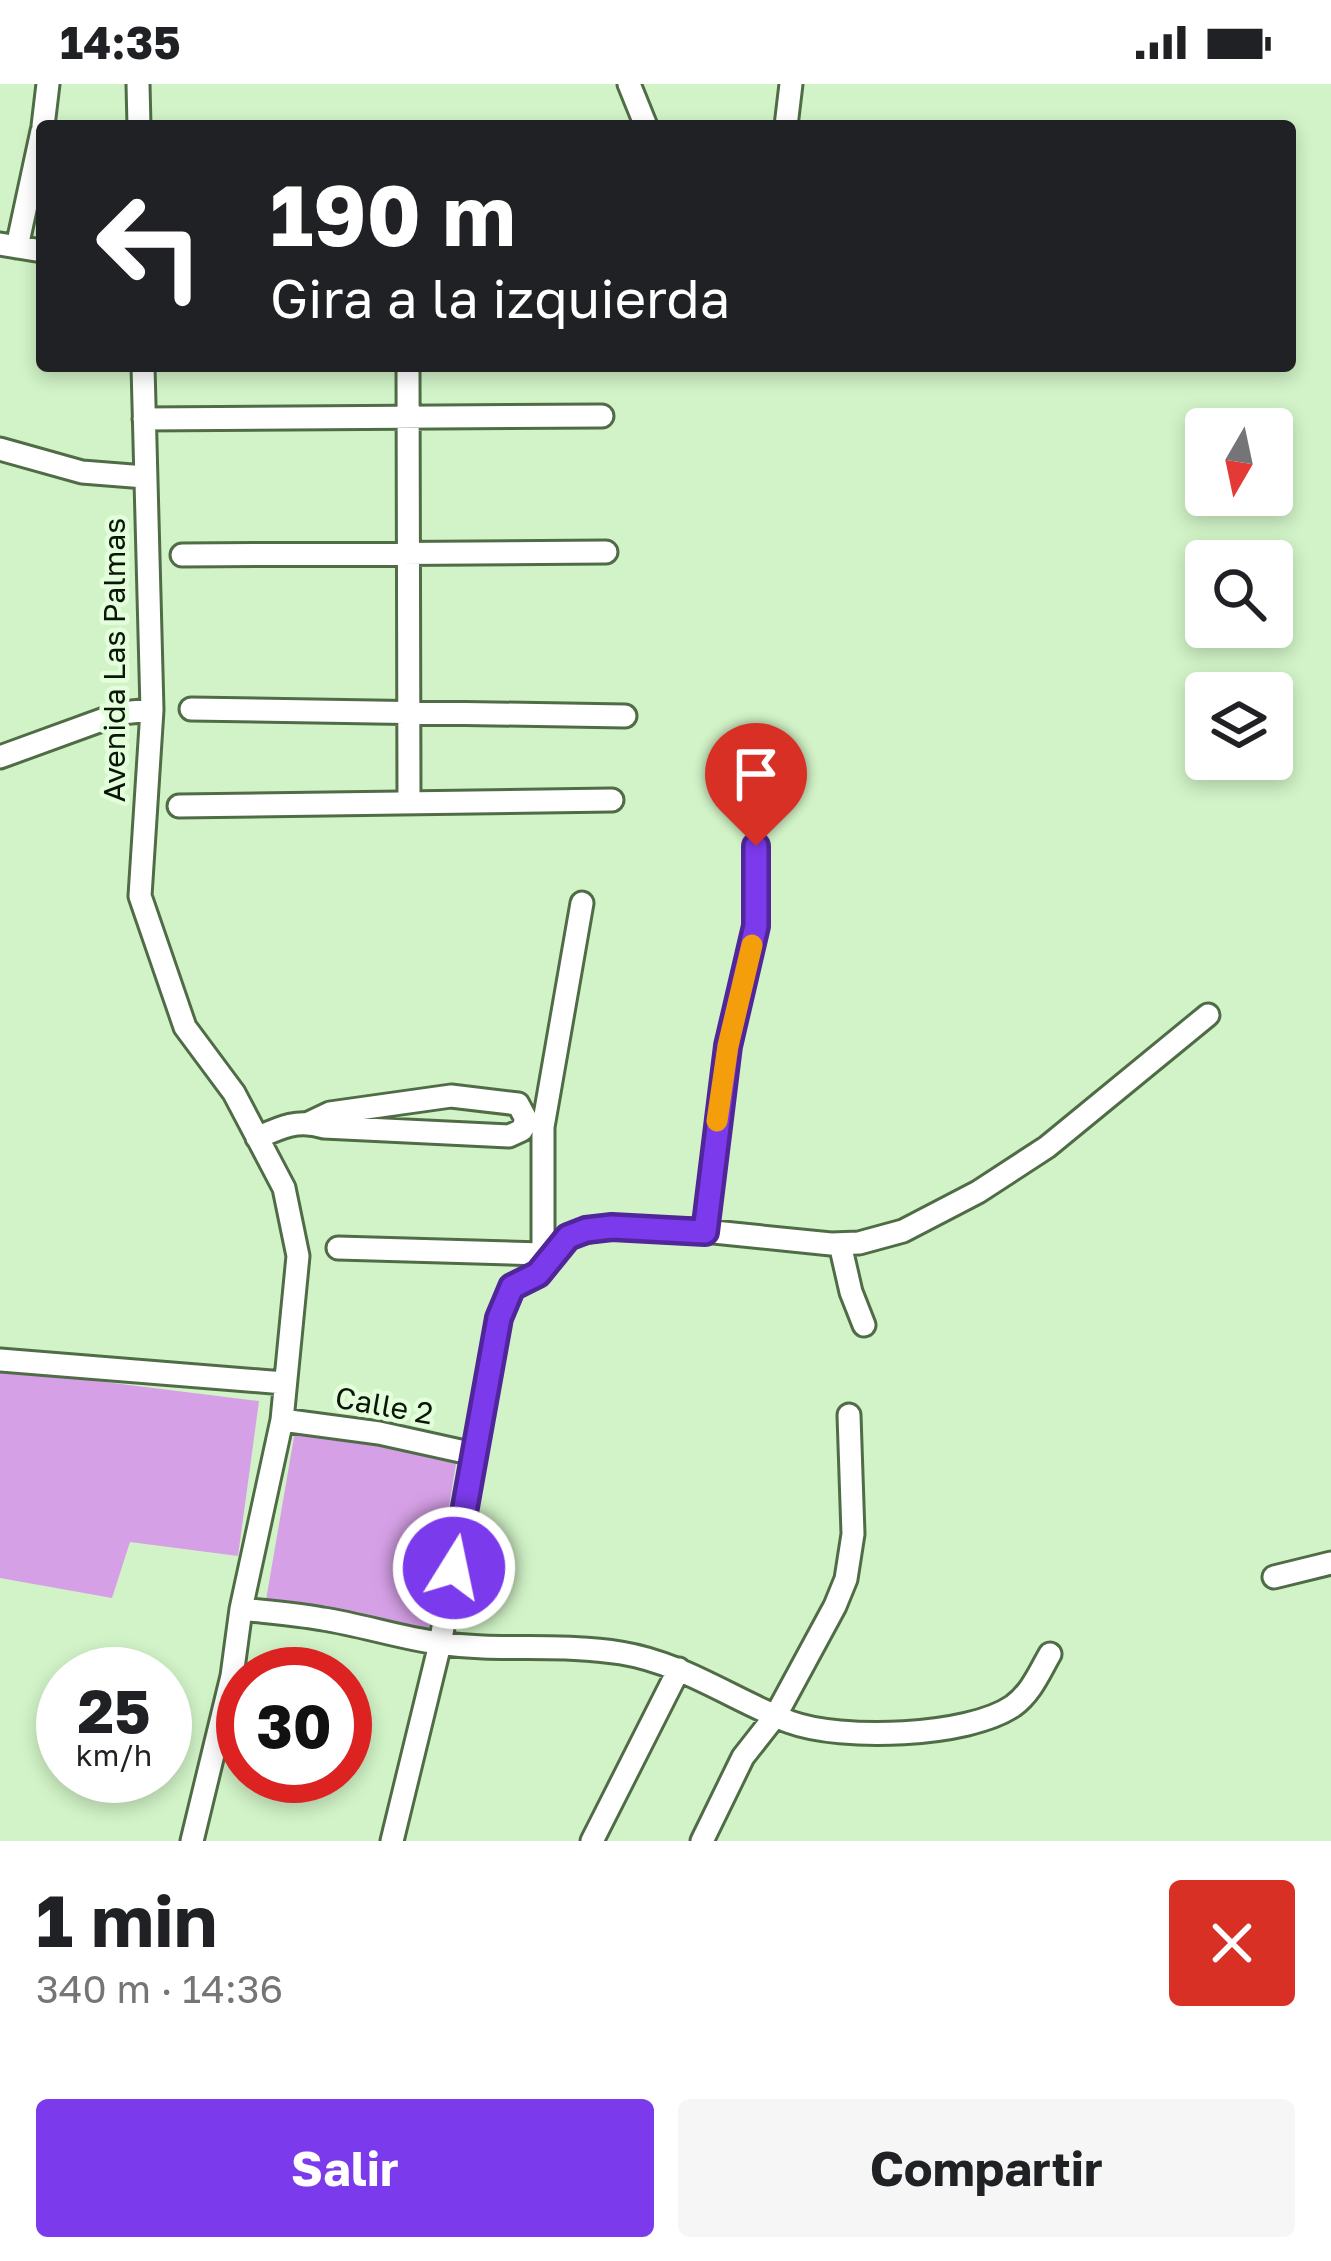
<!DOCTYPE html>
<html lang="es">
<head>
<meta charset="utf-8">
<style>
	:root { --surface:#fff; --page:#f6f6f6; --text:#202124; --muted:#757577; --accent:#7c3aed }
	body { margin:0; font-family:"Golos Text",sans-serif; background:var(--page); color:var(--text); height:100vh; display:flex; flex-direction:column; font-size:45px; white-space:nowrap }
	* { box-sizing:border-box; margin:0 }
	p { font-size:39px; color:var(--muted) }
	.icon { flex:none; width:66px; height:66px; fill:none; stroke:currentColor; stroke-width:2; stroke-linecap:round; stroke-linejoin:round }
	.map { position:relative; height:1757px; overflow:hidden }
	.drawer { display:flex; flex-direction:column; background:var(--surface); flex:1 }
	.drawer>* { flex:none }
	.top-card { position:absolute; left:36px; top:36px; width:1260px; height:252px; border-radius:12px; box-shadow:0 6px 18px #0003; background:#202124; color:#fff; overflow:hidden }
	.needle { width:78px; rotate:189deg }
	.tools { position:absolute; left:1185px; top:324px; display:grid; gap:24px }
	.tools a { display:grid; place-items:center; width:108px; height:108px; border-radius:12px; background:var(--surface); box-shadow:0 6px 18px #0003; font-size:60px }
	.speed { position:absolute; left:36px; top:1563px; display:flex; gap:24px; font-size:60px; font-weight:700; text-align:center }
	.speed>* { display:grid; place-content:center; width:156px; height:156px; border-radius:50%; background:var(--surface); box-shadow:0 6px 18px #0003; line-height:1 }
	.speed small { font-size:30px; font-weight:400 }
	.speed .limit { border:18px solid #d22; background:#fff; color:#111 }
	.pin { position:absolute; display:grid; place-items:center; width:102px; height:102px; color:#fff; margin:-123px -51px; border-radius:50% 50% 50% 0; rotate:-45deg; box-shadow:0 0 12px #0007 }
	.pin .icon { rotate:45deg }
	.me { position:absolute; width:132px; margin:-66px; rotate:10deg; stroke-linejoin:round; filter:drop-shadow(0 0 9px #0008) }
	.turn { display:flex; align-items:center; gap:42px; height:252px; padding:0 36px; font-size:54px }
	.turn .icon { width:156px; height:156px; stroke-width:2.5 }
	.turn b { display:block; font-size:84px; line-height:102px }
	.round { display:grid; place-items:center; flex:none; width:126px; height:126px; border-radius:12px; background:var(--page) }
	.overview { display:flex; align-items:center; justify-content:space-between; height:204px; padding:0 36px }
	h1 { font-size:72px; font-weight:700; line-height:90px }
	.action { display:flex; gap:24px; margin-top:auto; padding:24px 36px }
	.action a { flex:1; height:138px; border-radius:12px; background:var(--accent); color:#fff; font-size:48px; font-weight:700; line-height:138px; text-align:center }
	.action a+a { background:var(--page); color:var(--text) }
	.status { display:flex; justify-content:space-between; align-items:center; height:84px; padding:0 60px; background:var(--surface); direction:ltr }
	.status svg { height:33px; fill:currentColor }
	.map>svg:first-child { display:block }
	.green { fill:#d6a0e6 }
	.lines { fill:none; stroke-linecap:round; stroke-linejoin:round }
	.minor-casing { stroke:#4f6c46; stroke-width:27 }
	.minor { stroke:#fff; stroke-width:21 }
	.route-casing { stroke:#51269a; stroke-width:30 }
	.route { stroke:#7c3aed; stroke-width:21 }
	.slow { stroke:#f59e0b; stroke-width:21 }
	.labels { text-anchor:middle; stroke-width:9; stroke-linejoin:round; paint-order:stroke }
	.street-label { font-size:30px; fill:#0a1607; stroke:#e3fedb }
</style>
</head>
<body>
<div class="status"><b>14:35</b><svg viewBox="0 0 49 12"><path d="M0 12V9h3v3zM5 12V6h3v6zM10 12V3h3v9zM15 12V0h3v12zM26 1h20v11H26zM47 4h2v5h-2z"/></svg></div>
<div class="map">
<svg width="1331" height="1757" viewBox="0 0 1331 1757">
	<rect width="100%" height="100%" fill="#d1f3c7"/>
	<path class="green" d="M0 1285 259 1317 238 1472 130 1458 112 1514 0 1494Z
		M295 1347 457 1374 428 1550 265 1522Z"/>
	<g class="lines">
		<defs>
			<path id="minor" d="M138 0 139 42
				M629 0 646 42
				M43 42 48 0
				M786 42 791 0
				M0 160 42 167
				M17 163 42 47
				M143 282 152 626 140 812 185 943 234 1009 284 1104 298 1172 282 1336 241 1525 232 1592 192 1757
				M408 282 409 719
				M144 335 602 332
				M0 365 82 388 145 393
				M182 471 606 468
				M191 625 625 632
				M0 673 121 629 152 626
				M179 722 612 716
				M257 1054C281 1043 298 1035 324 1043L509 1052 522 1046 526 1035 518 1020 451 1012 330 1029 309 1039
				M705 1148 728 962 756 842V762
				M840 1160 851 1208 864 1241
				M338 1164 542 1170
				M543 1185V1043L582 819
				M0 1276 284 1299
				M282 1336 379 1349 474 1370
				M1274 1493 1331 1479
				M241 1525C268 1528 296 1530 323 1535 362 1541 400 1554 439 1559 499 1568 561 1559 621 1569 683 1579 733 1616 790 1638 841 1657 968 1653 1013 1622 1031 1609 1039 1589 1050 1570
				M392 1757 440 1560 499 1235 512 1203 538 1190 568 1153 599 1144 694 1146 831 1160 859 1159 903 1147 978 1108 1047 1063 1208 931
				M592 1757 679 1585
				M702 1757 743 1673 776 1631 835 1522 846 1495 853 1450 849 1331"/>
		</defs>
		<use href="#minor" class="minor-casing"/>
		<use href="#minor" class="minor"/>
	</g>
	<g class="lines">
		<defs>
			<path id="route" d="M454 1484 499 1234 512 1203 538 1190 568 1153 586 1146 612 1143 705 1148 728 962 756 842V762"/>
		</defs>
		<use href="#route" class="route-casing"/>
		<use href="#route" class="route"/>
		<path class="slow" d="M717 1037 728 962 752 861"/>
	</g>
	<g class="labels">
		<g class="street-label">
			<text transform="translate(115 576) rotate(-90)" y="10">Avenida Las Palmas</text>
			<text transform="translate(384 1322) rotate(10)" y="10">Calle 2</text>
		</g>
	</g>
</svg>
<div class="tools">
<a><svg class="needle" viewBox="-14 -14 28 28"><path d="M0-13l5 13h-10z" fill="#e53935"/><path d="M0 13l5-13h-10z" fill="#757577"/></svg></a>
<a><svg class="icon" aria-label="search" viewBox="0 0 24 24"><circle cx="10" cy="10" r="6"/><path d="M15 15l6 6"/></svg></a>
<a><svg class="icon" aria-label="layers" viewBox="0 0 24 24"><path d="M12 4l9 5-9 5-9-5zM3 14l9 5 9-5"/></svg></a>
</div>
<div class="speed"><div>25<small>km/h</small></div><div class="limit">30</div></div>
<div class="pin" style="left:756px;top:762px;background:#d93025"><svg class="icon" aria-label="arrive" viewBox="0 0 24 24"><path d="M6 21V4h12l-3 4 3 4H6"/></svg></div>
<svg class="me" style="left:454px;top:1484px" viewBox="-20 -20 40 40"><circle r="17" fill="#7c3aed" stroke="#fff" stroke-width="3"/><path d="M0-11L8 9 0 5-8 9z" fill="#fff"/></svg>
<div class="top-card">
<div class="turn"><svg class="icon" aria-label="left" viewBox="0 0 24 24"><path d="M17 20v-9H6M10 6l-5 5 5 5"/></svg><div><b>190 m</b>Gira a la izquierda</div></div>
</div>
</div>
<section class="drawer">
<div class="overview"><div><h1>1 min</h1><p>340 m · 14:36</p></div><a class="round" style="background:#d93025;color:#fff"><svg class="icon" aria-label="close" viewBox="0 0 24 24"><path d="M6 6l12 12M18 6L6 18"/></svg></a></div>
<div class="action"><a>Salir</a><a>Compartir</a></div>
</section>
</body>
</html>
